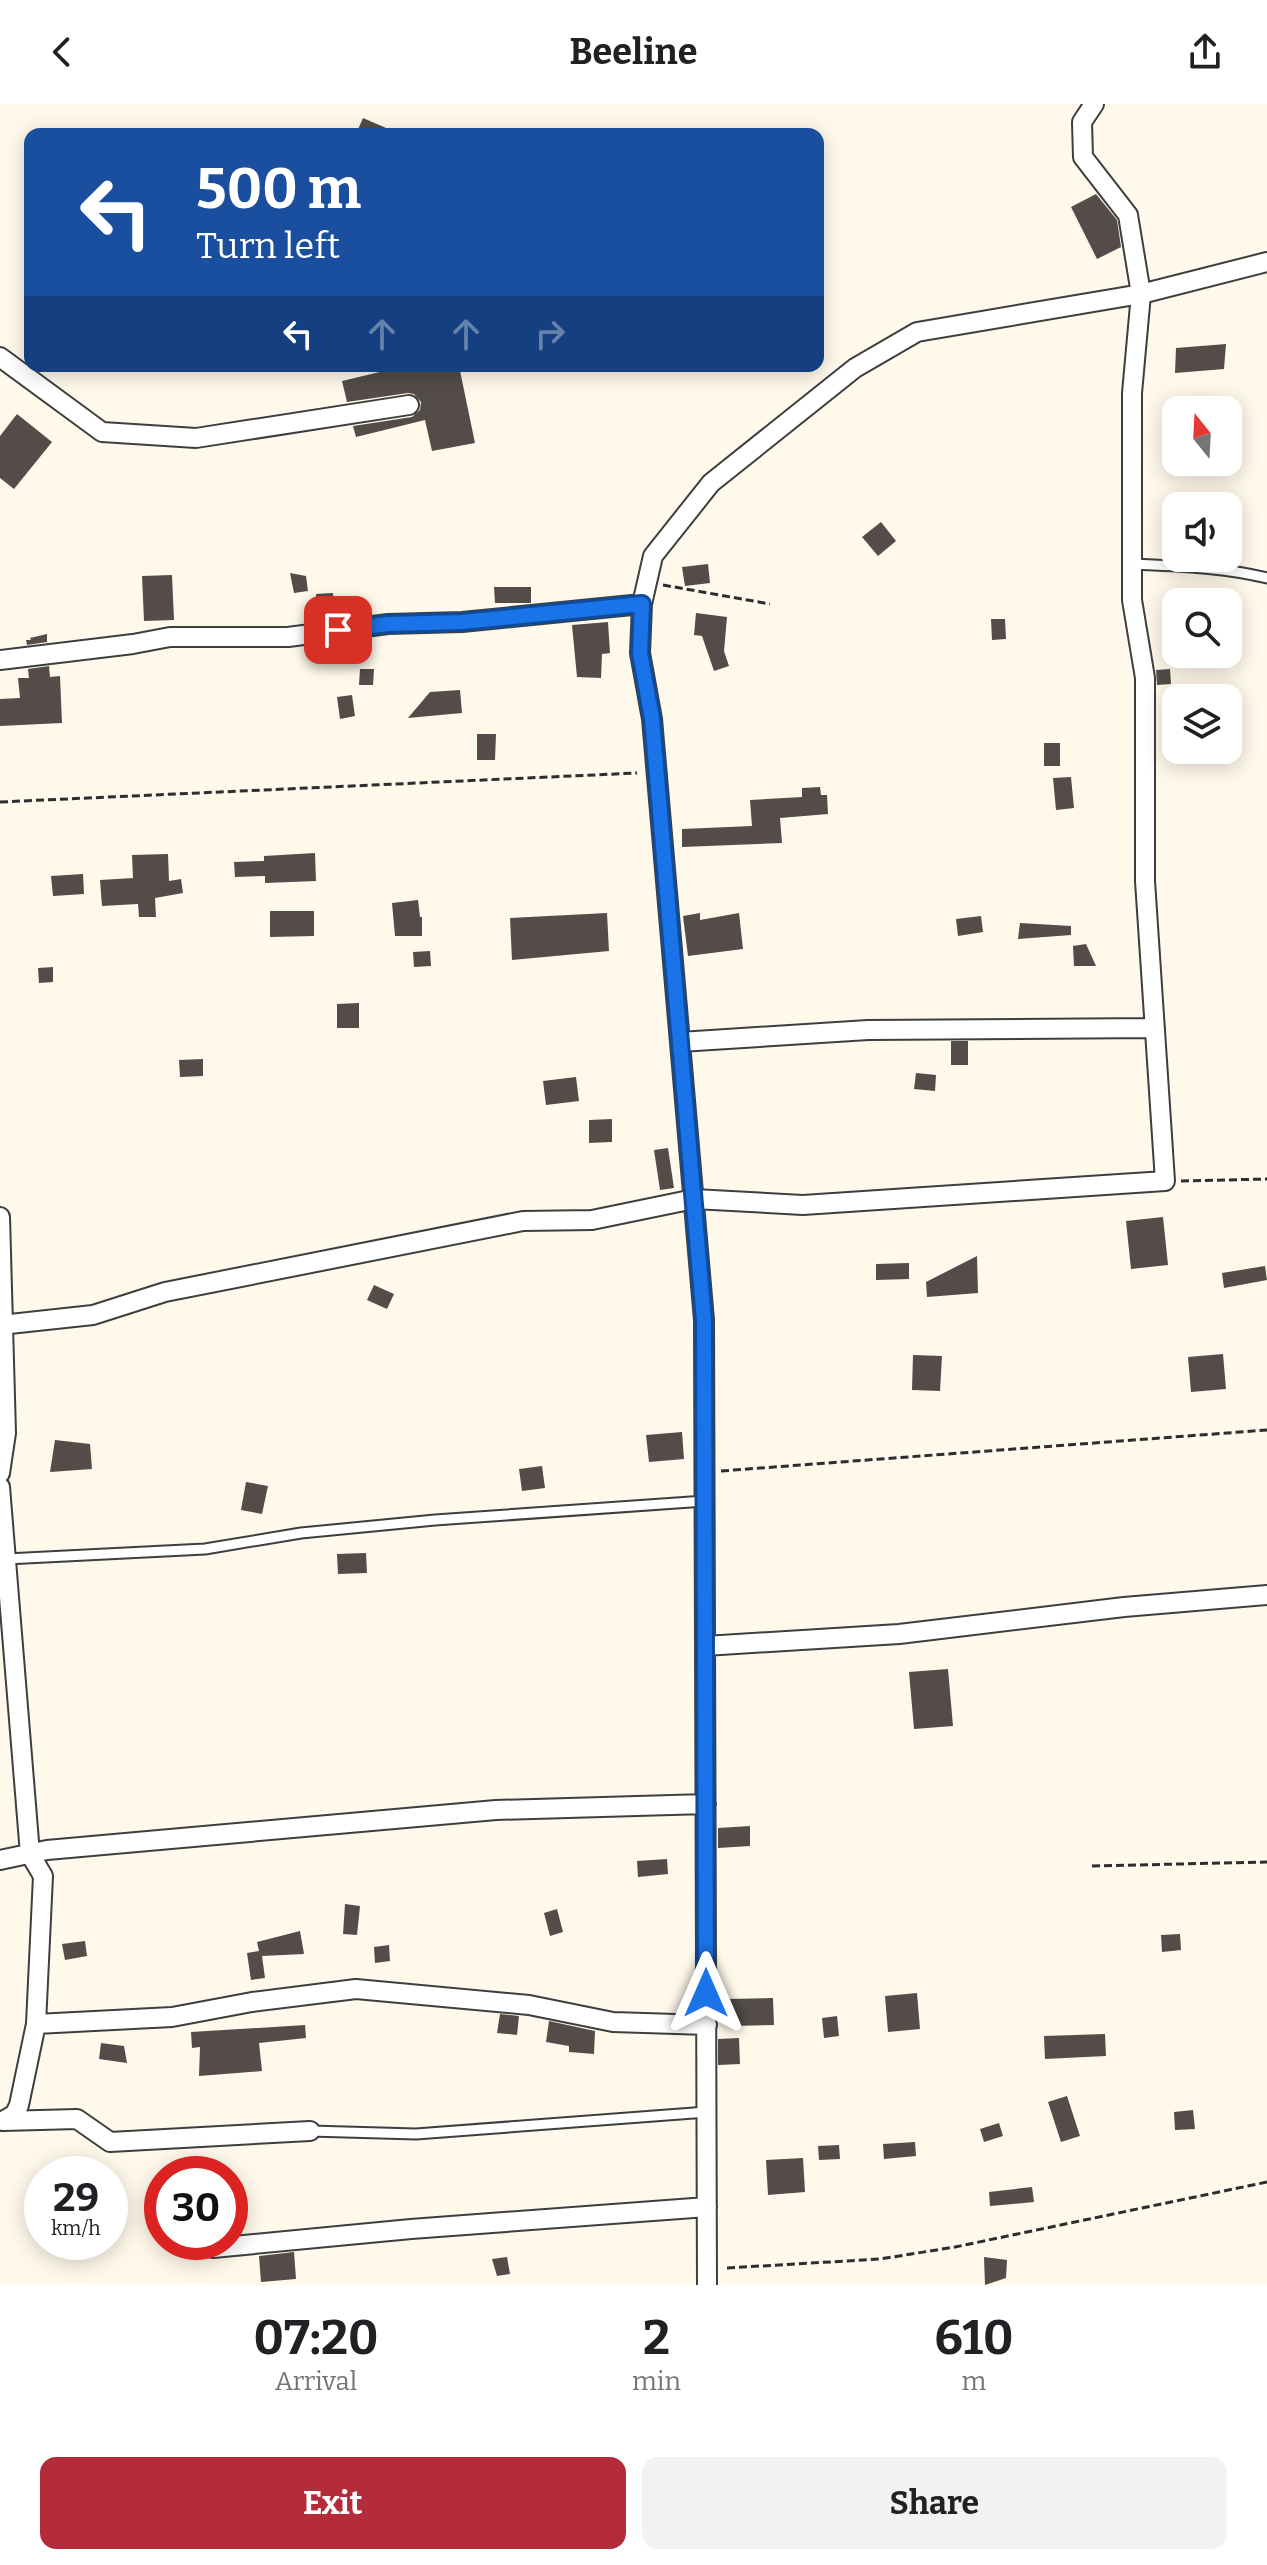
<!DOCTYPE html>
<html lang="en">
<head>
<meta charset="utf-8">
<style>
	:root { --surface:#fff; --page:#f2f2f2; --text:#202124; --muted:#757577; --accent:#b42b39 }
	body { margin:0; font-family:Bitter,serif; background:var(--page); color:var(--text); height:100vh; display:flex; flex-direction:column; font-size:30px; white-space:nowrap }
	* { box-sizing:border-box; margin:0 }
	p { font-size:26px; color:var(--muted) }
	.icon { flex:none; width:44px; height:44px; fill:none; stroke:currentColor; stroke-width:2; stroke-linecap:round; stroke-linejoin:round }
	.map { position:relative; height:2181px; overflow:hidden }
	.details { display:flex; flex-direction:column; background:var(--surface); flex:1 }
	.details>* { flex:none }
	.guide { position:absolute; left:24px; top:24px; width:800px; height:244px; border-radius:16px; box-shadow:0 4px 20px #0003; background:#1a4fa0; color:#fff; overflow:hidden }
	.needle { width:52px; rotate:342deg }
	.controls { position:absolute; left:1162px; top:292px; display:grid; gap:16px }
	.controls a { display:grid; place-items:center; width:80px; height:80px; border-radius:16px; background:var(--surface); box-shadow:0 4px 20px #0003; font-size:40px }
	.speed { position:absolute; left:24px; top:2052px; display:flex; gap:16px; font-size:40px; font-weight:700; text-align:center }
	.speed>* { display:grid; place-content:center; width:104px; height:104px; border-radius:50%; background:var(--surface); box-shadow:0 4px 20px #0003; line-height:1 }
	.speed small { font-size:20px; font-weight:400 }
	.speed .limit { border:12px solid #d22; background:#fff; color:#111 }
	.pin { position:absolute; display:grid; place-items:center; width:68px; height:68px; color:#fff; margin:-34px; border-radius:16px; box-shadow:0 4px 12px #0006 }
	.me { position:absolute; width:88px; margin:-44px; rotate:0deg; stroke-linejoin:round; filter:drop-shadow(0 0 6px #0008) }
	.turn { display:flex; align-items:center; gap:28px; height:168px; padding:0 40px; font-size:36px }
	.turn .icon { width:104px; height:104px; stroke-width:2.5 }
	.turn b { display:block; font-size:56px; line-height:68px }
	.lanes { display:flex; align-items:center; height:76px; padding:0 40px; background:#0003; justify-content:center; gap:40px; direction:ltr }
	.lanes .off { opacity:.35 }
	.eta { display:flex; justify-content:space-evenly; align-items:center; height:136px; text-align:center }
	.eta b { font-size:48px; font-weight:700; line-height:56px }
	.cta { display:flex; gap:16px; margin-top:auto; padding:16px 40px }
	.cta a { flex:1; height:92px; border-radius:16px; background:var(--accent); color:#fff; font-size:32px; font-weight:700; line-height:92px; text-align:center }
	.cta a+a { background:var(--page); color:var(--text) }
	header { display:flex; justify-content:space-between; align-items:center; height:104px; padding:0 40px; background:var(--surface); font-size:36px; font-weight:700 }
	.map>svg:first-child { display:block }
	.building { fill:#534c48 }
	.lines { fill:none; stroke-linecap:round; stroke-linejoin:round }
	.service-casing { stroke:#3e3e3e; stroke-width:13 }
	.minor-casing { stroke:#3e3e3e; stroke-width:22 }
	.path { stroke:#2d2d2d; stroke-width:3; stroke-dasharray:8 4; stroke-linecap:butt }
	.service { stroke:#fff; stroke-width:9 }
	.minor { stroke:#fff; stroke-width:18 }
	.route-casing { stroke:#114b97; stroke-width:20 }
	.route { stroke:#1a73e8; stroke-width:14 }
</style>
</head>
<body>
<header><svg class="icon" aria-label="back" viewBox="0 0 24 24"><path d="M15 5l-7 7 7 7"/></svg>Beeline<svg class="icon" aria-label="share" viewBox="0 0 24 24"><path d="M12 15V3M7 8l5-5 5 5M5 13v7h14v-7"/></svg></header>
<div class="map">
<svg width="1267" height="2181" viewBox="0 0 1267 2181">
	<rect width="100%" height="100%" fill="#fef9ea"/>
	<path class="building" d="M363 14 400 30H356Z
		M1096 90 1117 116 1121 143 1097 155 1071 103Z
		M1226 240 1224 265 1175 269 1176 244Z
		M405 262H459L475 339 432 347 425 316 356 333 353 322 412 313 420 306 421 298 414 290 408 289 347 298 342 277Z
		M17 310 52 338 14 385 0 374V332Z
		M881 418 896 437 878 452 862 433Z
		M708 460 710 479 685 482 682 463Z
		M290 469 306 472 308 487 294 489Z
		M172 471 174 516 144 517 142 472Z
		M494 483H531V499H495Z
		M333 489 334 510 318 511 316 490Z
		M696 509 727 513 724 547 729 562 714 567 702 532 694 531Z
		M991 515H1005L1006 535 992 536Z
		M608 518 610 549 602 550 601 574 577 573 572 521Z
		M47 530V538L27 541 26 536H31L30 534Z
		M49 562 50 573 60 572 62 619 0 622V595L20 594 18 574H29L28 565Z
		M360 565H374L373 581H359Z
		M1170 565 1171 580 1157 581 1156 566Z
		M460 586 462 609 408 614 430 588Z
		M352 591 355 612 340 615 337 593Z
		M477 630H496L495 656H477Z
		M1044 639H1060V662H1044Z
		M1071 673 1074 704 1056 706 1053 674Z
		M820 683 821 691H827L828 710 780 714 782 739 682 743V725L752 722 750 696 802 693V684Z
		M315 749 316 777 265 779V772L235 773 234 758 264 757V752Z
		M168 750 169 777 181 775 183 789 155 794 156 813H139L138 800 102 802 100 776 133 774 132 751Z
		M83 770 84 790 53 792 51 772Z
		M418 796 420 813H422V832H395L392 799Z
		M270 807H314V832L270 833Z
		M607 809 609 847 512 856 510 814Z
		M700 809V816L739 809 743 845 688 852 683 812Z
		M981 812 983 828 958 832 956 815Z
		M1020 819 1071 822V831L1018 835Z
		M1086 840 1096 862H1074L1073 842Z
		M430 847 431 862 414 863 413 848Z
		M53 863V878L39 879 38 864Z
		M359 899V924H337V900Z
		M951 937H968V961H951Z
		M203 955V972L180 973 179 956Z
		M916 969 936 971 935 987 914 985Z
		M576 973 579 997 546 1001 543 977Z
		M612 1015V1038L589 1039V1016Z
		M668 1044 674 1084 660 1086 654 1046Z
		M1163 1113 1168 1161 1131 1165 1126 1117Z
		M977 1152 978 1189 927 1193 926 1178Z
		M909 1159V1175L876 1176V1160Z
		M1265 1162 1267 1176 1224 1184 1222 1169Z
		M374 1181 394 1190 387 1205 367 1196Z
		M1223 1250 1226 1285 1191 1288 1188 1253Z
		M913 1251 942 1252 940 1287 912 1286Z
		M682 1328 684 1355 649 1358 646 1331Z
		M55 1336 90 1340 92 1365 50 1368Z
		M542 1362 545 1384 522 1387 519 1365Z
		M246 1378 268 1382 262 1410 241 1406Z
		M366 1449 367 1469 338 1470 337 1450Z
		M948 1565 953 1622 914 1625 909 1568Z
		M750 1722V1742L718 1744V1724Z
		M667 1755 668 1770 638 1773 637 1757Z
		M345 1800 360 1802 357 1831 343 1830Z
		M557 1805 563 1828 550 1832 544 1809Z
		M300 1827 304 1850 262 1852 265 1874 251 1876 247 1849 259 1847 257 1838Z
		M1180 1830 1181 1846 1162 1848 1161 1831Z
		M85 1837 87 1852 65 1856 62 1840Z
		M389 1841 390 1857 375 1859 374 1843Z
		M917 1889 920 1925 888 1928 885 1892Z
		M773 1894 774 1921 729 1922V1895Z
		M500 1910 519 1912 517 1931 497 1929Z
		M837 1912 839 1932 824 1934 822 1914Z
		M549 1917 595 1927 594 1950 569 1948V1942L546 1938Z
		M305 1921 306 1934 259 1939 262 1967 199 1972 200 1943 192 1944 191 1928Z
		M1105 1930 1106 1952 1045 1955 1044 1932Z
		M739 1934 740 1960 718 1961V1935Z
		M101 1939 124 1942 127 1959 99 1955Z
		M1067 1992 1080 2032 1061 2038 1048 1998Z
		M1193 2006 1195 2025 1175 2026 1174 2008Z
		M999 2019 1003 2032 984 2038 980 2025Z
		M915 2038 916 2052 884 2055 883 2040Z
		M839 2041 840 2055 819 2056 818 2042Z
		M803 2054 805 2088 768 2091 766 2056Z
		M1032 2083 1034 2098 990 2102 989 2088Z
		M294 2148 296 2175 261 2178 259 2152Z
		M507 2153 510 2170 497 2172 492 2155Z
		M984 2153 1007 2156 1006 2174 985 2181Z"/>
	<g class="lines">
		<defs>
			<path id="service" d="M1131 460C1177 462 1223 463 1267 474
				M6 1455 205 1445 301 1429 435 1416 705 1397
				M310 2027 416 2030 707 2008"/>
			<path id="minor" d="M0 253 102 328 196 334 409 301
				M0 556 133 540 170 533H288L388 520 462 518 642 500
				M680 938 868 926 1155 924
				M0 1113 6 1329 0 1369
				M0 1221 93 1211 165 1188 523 1117 592 1116 694 1095 803 1101 1165 1077 1145 777V574L1132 496V289L1141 190 1128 111 1083 53 1082 18 1094 0
				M0 1383 30 1750 43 1772 36 1920 19 2001 15 2010 3 2017 77 2015 110 2038 310 2027
				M705 1542 899 1530 1124 1503 1267 1491
				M0 1756 47 1746 496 1706 706 1700
				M36 1920 172 1913 252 1898 356 1885 529 1901 613 1918 707 1921
				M213 2144 411 2125 707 2103
				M707 2181 704 1216 652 615 640 549 642 500 653 452 711 379 855 264 917 228 1141 190 1267 158"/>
		</defs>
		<use href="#service" class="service-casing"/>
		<use href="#minor" class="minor-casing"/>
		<path class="path" d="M663 481 770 500
			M0 698 637 669
			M1181 1077 1267 1075
			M721 1367 1267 1326
			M1092 1762 1267 1758
			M727 2164 880 2155 955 2143 1267 2078"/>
		<use href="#service" class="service"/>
		<use href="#minor" class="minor"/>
	</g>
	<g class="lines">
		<defs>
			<path id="route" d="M338 526 388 520 462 518 642 500 640 549 652 615 704 1216 706 1889"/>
		</defs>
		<use href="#route" class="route-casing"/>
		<use href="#route" class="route"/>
	</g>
</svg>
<div class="controls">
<a><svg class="needle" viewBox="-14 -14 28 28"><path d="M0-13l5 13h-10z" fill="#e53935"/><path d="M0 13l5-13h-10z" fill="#757577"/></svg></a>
<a><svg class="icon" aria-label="sound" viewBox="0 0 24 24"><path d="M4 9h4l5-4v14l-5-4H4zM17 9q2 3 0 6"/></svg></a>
<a><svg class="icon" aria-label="search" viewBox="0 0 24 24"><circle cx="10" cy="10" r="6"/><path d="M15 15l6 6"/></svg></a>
<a><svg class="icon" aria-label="layers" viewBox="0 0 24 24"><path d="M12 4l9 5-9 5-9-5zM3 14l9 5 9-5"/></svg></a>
</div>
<div class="speed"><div>29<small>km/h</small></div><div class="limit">30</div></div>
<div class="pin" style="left:338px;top:526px;background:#d93025"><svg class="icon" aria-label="arrive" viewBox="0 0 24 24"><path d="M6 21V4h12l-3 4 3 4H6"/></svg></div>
<svg class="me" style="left:706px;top:1889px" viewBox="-20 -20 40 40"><path d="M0-17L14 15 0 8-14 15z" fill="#1a73e8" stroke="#fff" stroke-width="4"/></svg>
<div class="guide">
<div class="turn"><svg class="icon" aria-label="left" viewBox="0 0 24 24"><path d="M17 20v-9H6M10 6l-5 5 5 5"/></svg><div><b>500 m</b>Turn left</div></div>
<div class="lanes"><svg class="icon" aria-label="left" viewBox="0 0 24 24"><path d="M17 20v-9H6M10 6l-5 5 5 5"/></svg><svg class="icon off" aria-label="ahead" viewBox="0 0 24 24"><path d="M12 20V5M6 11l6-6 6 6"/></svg><svg class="icon off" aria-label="ahead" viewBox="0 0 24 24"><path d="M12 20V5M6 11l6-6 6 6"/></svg><svg class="icon off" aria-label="right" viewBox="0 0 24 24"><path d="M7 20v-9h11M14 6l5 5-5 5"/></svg></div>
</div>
</div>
<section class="details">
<div class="eta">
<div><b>07:20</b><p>Arrival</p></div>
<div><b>2</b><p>min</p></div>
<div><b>610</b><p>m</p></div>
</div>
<div class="cta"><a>Exit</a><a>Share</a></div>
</section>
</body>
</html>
